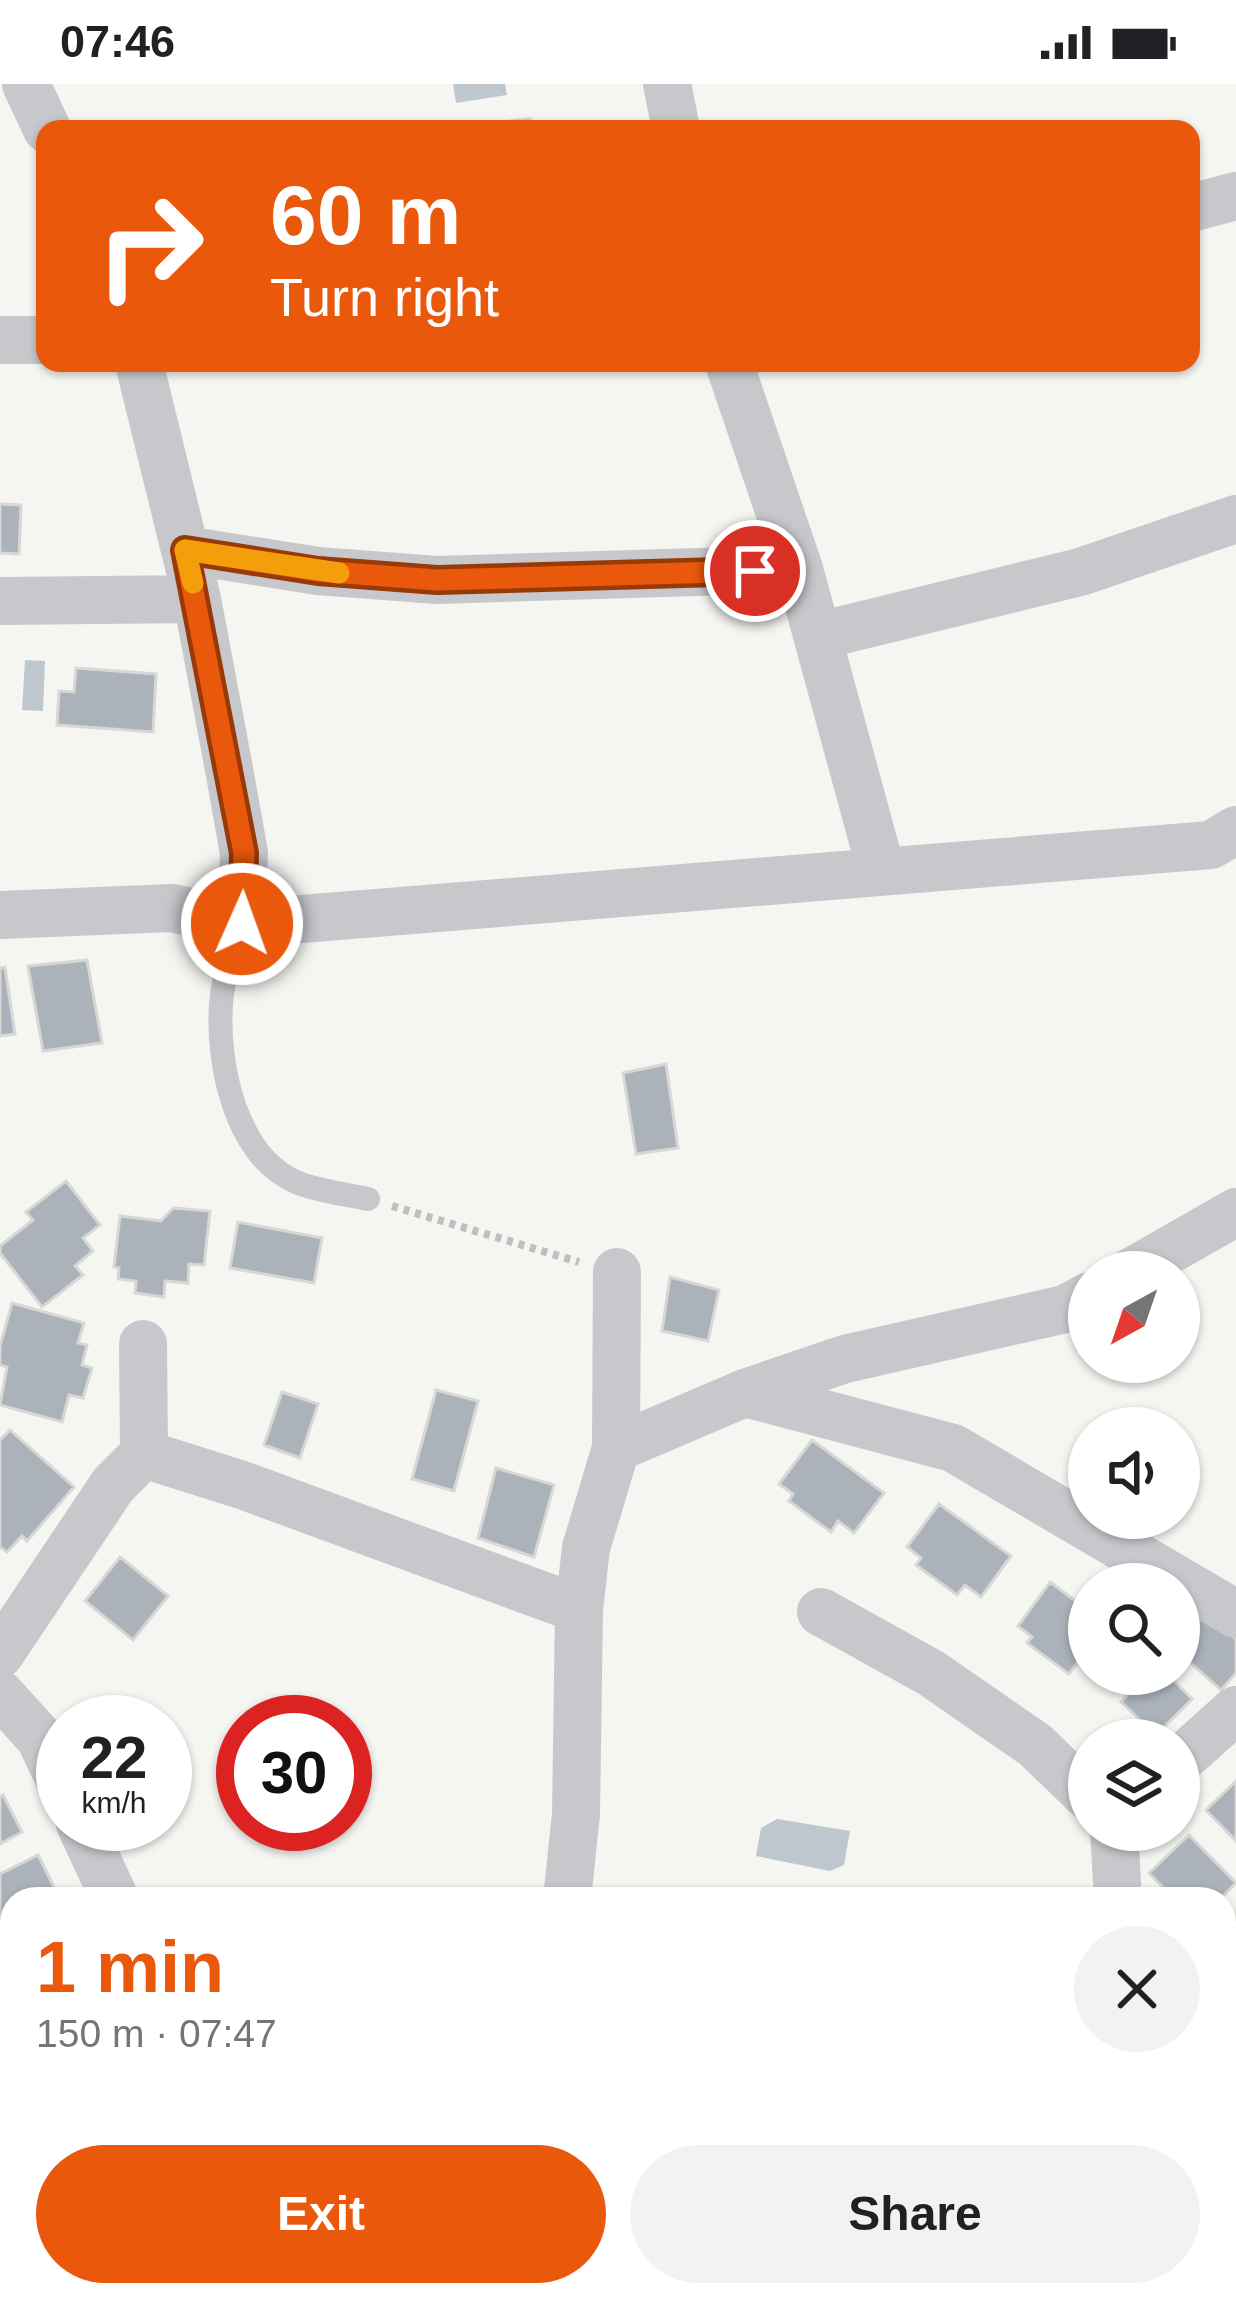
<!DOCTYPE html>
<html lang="en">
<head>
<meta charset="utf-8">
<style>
	:root { --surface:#fff; --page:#f2f2f2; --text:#202124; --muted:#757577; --accent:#ea580c }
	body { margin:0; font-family:Helvetica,sans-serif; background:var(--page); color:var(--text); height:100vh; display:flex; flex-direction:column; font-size:45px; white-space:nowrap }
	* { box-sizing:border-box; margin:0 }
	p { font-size:39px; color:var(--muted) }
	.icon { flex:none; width:66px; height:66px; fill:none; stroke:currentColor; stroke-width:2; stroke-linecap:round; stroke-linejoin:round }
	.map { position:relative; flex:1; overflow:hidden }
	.drawer { position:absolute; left:0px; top:1803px; width:1236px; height:420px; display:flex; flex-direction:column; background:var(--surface); border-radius:36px 36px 0 0; box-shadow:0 3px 9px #0004 }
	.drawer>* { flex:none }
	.guide { position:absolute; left:36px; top:36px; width:1164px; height:252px; border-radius:24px; box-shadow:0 3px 9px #0004; background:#ea580c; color:#fff; overflow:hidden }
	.needle { width:78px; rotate:220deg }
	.tools { position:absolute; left:1068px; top:1167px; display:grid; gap:24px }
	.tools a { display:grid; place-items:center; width:132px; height:132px; border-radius:50%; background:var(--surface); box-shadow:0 3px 9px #0004; font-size:60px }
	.speed { position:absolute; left:36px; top:1611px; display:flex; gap:24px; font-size:60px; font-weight:700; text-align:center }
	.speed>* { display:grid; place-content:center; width:156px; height:156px; border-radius:50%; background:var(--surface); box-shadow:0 3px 9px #0004; line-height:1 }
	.speed small { font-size:30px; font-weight:400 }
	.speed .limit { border:18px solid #d22; background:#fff; color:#111 }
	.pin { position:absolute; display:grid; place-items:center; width:102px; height:102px; color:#fff; margin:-51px; border:6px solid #fff; border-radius:50%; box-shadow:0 3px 12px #0007 }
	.me { position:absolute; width:132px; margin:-66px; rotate:2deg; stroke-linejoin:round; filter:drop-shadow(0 0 9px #0008) }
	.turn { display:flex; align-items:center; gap:42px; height:252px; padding:0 36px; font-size:54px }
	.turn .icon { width:156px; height:156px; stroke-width:2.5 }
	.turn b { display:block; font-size:84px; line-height:102px }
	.round { display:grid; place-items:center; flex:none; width:126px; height:126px; border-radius:63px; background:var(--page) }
	.overview { display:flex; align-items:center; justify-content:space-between; height:204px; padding:0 36px }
	h1 { font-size:72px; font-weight:800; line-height:90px; color:var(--accent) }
	.button { display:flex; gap:24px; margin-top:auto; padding:24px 36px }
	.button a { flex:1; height:138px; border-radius:72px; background:var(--accent); color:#fff; font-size:48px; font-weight:800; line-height:138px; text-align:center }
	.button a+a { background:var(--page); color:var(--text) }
	.status { display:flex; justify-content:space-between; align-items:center; height:84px; padding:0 60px; background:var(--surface); direction:ltr }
	.status svg { height:33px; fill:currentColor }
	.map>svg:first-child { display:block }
	.water { fill:#bec7ce }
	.building { fill:#abb2b9; stroke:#d7d7d5; stroke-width:3 }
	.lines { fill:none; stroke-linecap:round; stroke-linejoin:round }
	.path { stroke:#bdbfc1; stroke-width:8; stroke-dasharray:6 6; stroke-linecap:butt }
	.lane { stroke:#c6c8cc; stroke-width:24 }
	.street { stroke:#c6c8cc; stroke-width:48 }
	.route-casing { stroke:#983908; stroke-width:30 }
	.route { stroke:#ea580c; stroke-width:21 }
	.slow { stroke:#f59e0b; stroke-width:21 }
</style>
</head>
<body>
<div class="status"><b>07:46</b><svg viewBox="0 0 49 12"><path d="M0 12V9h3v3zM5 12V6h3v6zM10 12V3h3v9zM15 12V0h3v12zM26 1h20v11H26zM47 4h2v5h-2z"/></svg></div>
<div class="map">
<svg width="1236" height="2223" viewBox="0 0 1236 2223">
	<rect width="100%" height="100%" fill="#f5f6f2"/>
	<path class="water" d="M453 0H505L507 11 456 19Z
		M25 576 45 577 43 627 22 626Z
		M777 1735 850 1747 844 1781 830 1787 756 1772 761 1744Z"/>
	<path class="building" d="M530 35 531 45H431Z
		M0 420 21 421 19 470 0 469Z
		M76 584 156 590 153 648 57 641 59 607 74 608Z
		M87 876 102 959 43 967 28 882Z
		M5 883 15 950 0 952V884Z
		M666 980 678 1064 636 1070 623 989Z
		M66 1097 100 1141 83 1154 93 1167 75 1182 83 1191 42 1223 0 1169V1162L33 1136 26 1128Z
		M173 1124 210 1127 204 1181 189 1180 188 1199 165 1197 164 1213 135 1209 136 1197 118 1195 119 1184 114 1183 120 1132 161 1137Z
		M238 1138 322 1154 314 1199 230 1184Z
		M670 1193 719 1206 708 1257 662 1247Z
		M12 1219 84 1239 78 1259 87 1261 82 1281 92 1284 83 1314 69 1311 62 1338 0 1321 7 1283 0 1281V1262Z
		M436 1306 478 1317 454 1407 412 1395Z
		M282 1308 318 1320 300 1374 264 1361Z
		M10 1346 74 1403 27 1457 22 1452 7 1468 0 1463V1356Z
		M812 1356 884 1409 854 1449 838 1437 831 1448 789 1417 793 1410 779 1400Z
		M496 1384 554 1401 534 1473 478 1454Z
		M939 1420 1011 1472 981 1513 965 1501 957 1511 916 1481 921 1474 907 1463Z
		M120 1473 168 1512 133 1556 85 1517Z
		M1050 1498 1089 1527V1589L1077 1579 1069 1590 1027 1559 1032 1553 1018 1542Z
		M1199 1523 1236 1555V1589L1221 1606 1179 1569V1547Z
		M1149 1590H1167L1192 1615 1151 1656H1146L1131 1641 1138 1634 1121 1618Z
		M1236 1697V1757L1206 1726Z
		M3 1711 22 1748 0 1760V1713Z
		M1189 1751 1236 1799 1220 1815H1174L1149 1789Z
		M38 1771 57 1809 45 1815H12V1832L0 1838V1790Z
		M12 1940V2039L0 2024V1960L6 1957 1 1948Z
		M110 2211H163L142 2223H117Z
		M253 2211H305L306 2223H254Z
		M345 2211H422L420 2223 344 2221Z
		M599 2211H681L677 2223H642Z
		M722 2211H805L801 2223H740L721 2217Z
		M853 2211H914L924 2223H855L848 2215Z
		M1058 2211H1158L1162 2216 1154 2223H1057L1054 2220 1060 2214Z
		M21 2212 27 2223H0Z"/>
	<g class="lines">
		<path class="path" d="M392 1122 579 1178"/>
		<path class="lane" d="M241 840C233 866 223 892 221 920 217 980 235 1071 296 1098 317 1107 345 1110 368 1115"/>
		<path class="street" d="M26 0 47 45
			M667 0 676 45
			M1191 124 1236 112
			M0 256H45
			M139 279 197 515 229 685 244 769 241 840
			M729 279 799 485 881 786
			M185 466 318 487 437 496 799 485
			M0 517 197 515
			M818 552 1080 488 1236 435
			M0 831 172 824 241 840 1211 761 1236 746
			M617 1188 616 1364 745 1309 845 1275 1065 1225 1089 1212
			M1131 1188 1236 1128
			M143 1260 144 1370
			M745 1309 953 1364 1236 1530
			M821 1528 931 1589 1035 1661 1089 1713
			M0 1570 113 1401 144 1370 242 1401 579 1525
			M0 1610 40 1654 63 1703
			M1179 1677 1236 1626
			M80 1740 115 1815
			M1114 1746 1118 1815
			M567 1815 576 1730 579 1525 586 1464 616 1364
			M1224 1973 1236 1982
			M0 2121 12 2113
			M963 2211 973 2223
			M464 2223 468 2211"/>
	</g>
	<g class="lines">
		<defs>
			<path id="route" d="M242 840 244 769 185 466 318 487 437 496 755 487"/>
		</defs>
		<use href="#route" class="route-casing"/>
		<use href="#route" class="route"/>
		<path class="slow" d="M193 499 185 466 339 489"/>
	</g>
</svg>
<div class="tools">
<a><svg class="needle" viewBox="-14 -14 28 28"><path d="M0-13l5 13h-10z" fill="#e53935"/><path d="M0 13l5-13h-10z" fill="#757577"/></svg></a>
<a><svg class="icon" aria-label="sound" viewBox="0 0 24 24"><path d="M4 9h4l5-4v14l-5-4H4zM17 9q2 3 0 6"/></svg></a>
<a><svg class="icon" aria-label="search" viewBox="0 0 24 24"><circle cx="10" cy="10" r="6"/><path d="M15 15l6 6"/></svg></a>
<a><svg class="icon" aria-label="layers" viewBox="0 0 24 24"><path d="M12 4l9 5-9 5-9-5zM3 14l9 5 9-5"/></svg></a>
</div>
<div class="speed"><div>22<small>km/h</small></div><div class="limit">30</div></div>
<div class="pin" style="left:755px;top:487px;background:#d93025"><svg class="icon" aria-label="arrive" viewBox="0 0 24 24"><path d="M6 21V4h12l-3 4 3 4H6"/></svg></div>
<svg class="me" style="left:242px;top:840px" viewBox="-20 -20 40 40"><circle r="17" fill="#ea580c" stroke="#fff" stroke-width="3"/><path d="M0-11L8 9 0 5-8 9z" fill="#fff"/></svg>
<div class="guide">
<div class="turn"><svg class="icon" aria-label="right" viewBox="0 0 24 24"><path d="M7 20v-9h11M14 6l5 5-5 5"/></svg><div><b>60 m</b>Turn right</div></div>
</div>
<section class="drawer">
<div class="overview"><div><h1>1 min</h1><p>150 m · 07:47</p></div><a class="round"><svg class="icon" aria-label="close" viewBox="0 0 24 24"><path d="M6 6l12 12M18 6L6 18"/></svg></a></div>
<div class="button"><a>Exit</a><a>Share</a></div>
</section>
</div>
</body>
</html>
